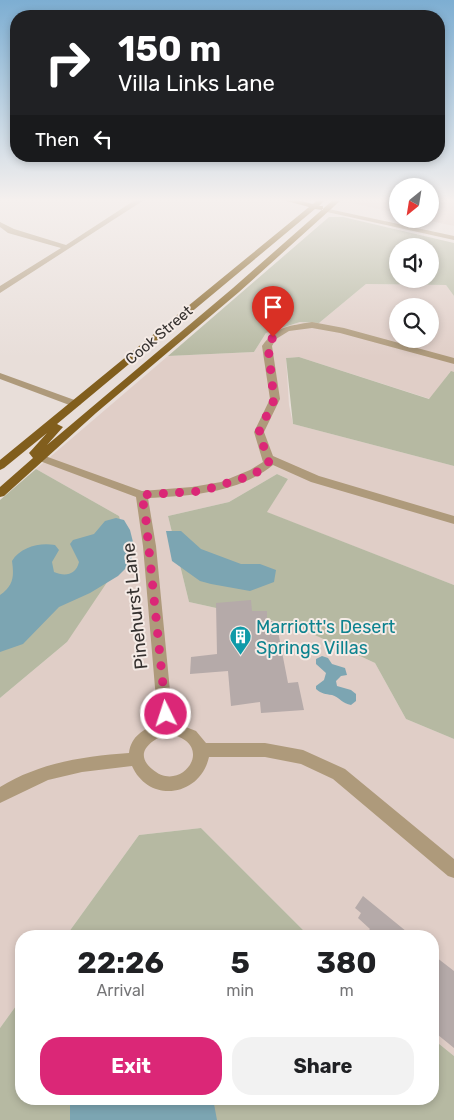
<!DOCTYPE html>
<html lang="en">
<head>
<meta charset="utf-8">
<style>
	:root { --surface:#fff; --page:#f2f2f2; --text:#202124; --muted:#757577; --accent:#db2777 }
	body { margin:0; font-family:Rubik,sans-serif; background:var(--page); color:var(--text); height:100vh; display:flex; flex-direction:column; font-size:19px; white-space:nowrap }
	* { box-sizing:border-box; margin:0 }
	p { font-size:16px; color:var(--muted) }
	.icon { flex:none; width:28px; height:28px; fill:none; stroke:currentColor; stroke-width:2; stroke-linecap:round; stroke-linejoin:round }
	.map { position:relative; flex:1; overflow:hidden }
	.drawer { position:absolute; left:15px; top:930px; width:424px; height:175px; display:flex; flex-direction:column; background:var(--surface); border-radius:20px; box-shadow:0 2px 8px #0003 }
	.drawer>* { flex:none }
	.guide { position:absolute; left:10px; top:10px; width:435px; height:152px; border-radius:20px; box-shadow:0 2px 8px #0003; background:#202124; color:#fff; overflow:hidden }
	.needle { width:32px; rotate:210deg }
	.tools { position:absolute; left:389px; top:178px; display:grid; gap:10px }
	.tools a { display:grid; place-items:center; width:50px; height:50px; border-radius:50%; background:var(--surface); box-shadow:0 2px 8px #0003; font-size:25px }
	.pin { position:absolute; display:grid; place-items:center; width:42px; height:42px; color:#fff; margin:-51px -21px; border-radius:50% 50% 50% 0; rotate:-45deg; box-shadow:0 0 5px #0007 }
	.pin .icon { rotate:45deg }
	.me { position:absolute; width:55px; margin:-28px; rotate:356deg; stroke-linejoin:round; filter:drop-shadow(0 0 4px #0008) }
	.turn { display:flex; align-items:center; gap:18px; height:105px; padding:0 25px; font-size:22px }
	.turn .icon { width:65px; height:65px; stroke-width:2.5 }
	.turn b { display:block; font-size:35px; line-height:42px }
	.then { display:flex; align-items:center; height:48px; padding:0 25px; background:#0003; gap:10px; font-size:19px }
	.eta { display:flex; justify-content:space-evenly; align-items:center; height:85px; text-align:center }
	.eta b { font-size:30px; font-weight:700; line-height:35px }
	.primary-button { display:flex; gap:10px; margin-top:auto; padding:10px 25px }
	.primary-button a { flex:1; height:58px; border-radius:20px; background:var(--accent); color:#fff; font-size:20px; font-weight:700; line-height:58px; text-align:center }
	.primary-button a+a { background:var(--page); color:var(--text) }
	.map>svg:first-child { display:block }
	.built { fill:#e0cec7; fill-rule:evenodd }
	.green { fill:#b6b9a2; fill-rule:evenodd }
	.water { fill:#7ca5b2 }
	.building { fill:#b5aaa9 }
	.lines { fill:none; stroke-linecap:round; stroke-linejoin:round }
	.minor { fill:#ae9a7b; fill-rule:evenodd }
	.major { fill:#815e1d; fill-rule:evenodd }
	.route { stroke:#db2777; stroke-width:9; stroke-dasharray:0 16.2 }
	.labels { text-anchor:middle; stroke-width:4; stroke-linejoin:round; paint-order:stroke }
	.far-street-label { font-size:15px; fill:#35312f; stroke:#f5ebe6 }
	.street-label { font-size:18px; fill:#35312f; stroke:#f5ebe6 }
	.culture-label { font-size:18px; fill:#0d838f; stroke:#f5ebe6; text-anchor:start }
</style>
</head>
<body>
<div class="map">
<svg width="454" height="1120" viewBox="0 0 454 1120">
	<rect width="100%" height="100%" fill="#e8ded9"/>
	<path class="built" d="M350 200H397V213L347 202Z
		M430 200H454V226L421 219H430Z
		M366 284 446 285 454 296V372H450L430 399 299 357 286 358 289 405 293 424 454 466V585L266 512 288 479 277 474 229 502 168 516 189 602 293 625 375 663 406 719 454 739V1056L433 1039 432 936H309L201 828 139 835 66 936H21V999L0 1028V698L67 642 119 516 36 469 168 356 254 352 266 333 300 322 319 323ZM398 306H430V339H398Z"/>
	<path class="green" d="M329 217H343L454 243V296L446 285 366 284 319 323 300 322 266 333 254 352 168 356ZM398 246H430V279H398Z
		M299 357 429 399 451 371 454 372V466L293 424 286 358Z
		M36 469 119 516 128 551 67 642 0 698V500Z
		M277 474 288 479 267 512 454 585V739L406 719 375 663 293 625 189 602 168 516 229 502Z
		M201 828 309 936H66L139 835Z
		M21 999V1099H432L433 1039 454 1056V1120H0V1028Z"/>
	<path class="water" d="M116 518 124 520 130 530 134 546 131 563 118 576 90 593 59 607 23 644 0 652V595C14 585 14 576 12 561 20 547 40 542 55 545L59 550 52 562 54 572C65 577 76 575 79 562L70 544 73 540 94 534 105 521Z
		M166 531H181L201 549 241 564H260L276 570 274 582 250 591 211 584 200 581 172 561Z
		M322 656 328 658 332 664 345 668 347 675 341 676 336 681 337 686 351 690 356 694V701L351 705C343 704 339 697 332 695 325 694 322 694 316 689V686L324 680 326 673 316 664V659Z
		M70 1099H207L214 1104 217 1120H70Z"/>
	<path class="building" d="M251 600 252 611H267V621H276L288 683 298 682 304 710 261 713 260 702 231 706 228 671 190 674 191 657 217 654 216 603Z
		M363 896 412 936H364L370 929 358 918 361 913 355 908Z
		M432 954 454 971V1048L432 1030Z"/>
	<g class="lines">
		<path class="minor" d="M135 200H144L0 293V286L61 248 8 233 0 227V222L14 229 66 245Z
			M324 208 454 236V240L327 212H324Z
			M312 322 344 328 454 358V364L340 333 312 328 289 331 276 339 272 346 280 399 264 432 273 456 319 476 454 516V524L311 482 273 465C238 493 191 496 148 498L156 546 173 722 196 731 206 743H265L303 750 345 769 454 859V878L448 876 333 779 301 764 265 757H209C200 797 149 804 132 766L82 772 48 780 0 803V787C39 763 84 756 129 753 131 736 144 729 158 723L143 546 136 497 37 460 36 458 41 455 45 456 142 491 192 487 221 482 250 470 263 462 254 432 270 399 262 346C276 326 289 326 312 322ZM167 734C219 741 182 796 152 769 133 753 151 740 167 734Z
			M0 373 80 402 81 404 76 407 72 406 0 379Z"/>
		<path class="major" d="M283 200H297L313 204 317 200H325L319 206H323V210L315 209 57 424 63 427 47 445 233 288 333 200H341L239 292 96 413 4 496 0 497V487L33 458 29 453 47 433 4 468 0 470V460L309 207Z"/>
	</g>
	<linearGradient id="sky" x2="0" y2="1"><stop stop-color="#7daed2"/><stop offset="0.56" stop-color="#f5f0ee"/><stop offset="1" stop-color="#f5f0ee" stop-opacity="0"/></linearGradient>
	<rect width="454" height="357" fill="url(#sky)"/>
	<g class="lines">
		<path class="route" d="M166 714 145 511 141 495 202 491 253 475 269 463 259 432 274 400 268 346 273 337"/>
	</g>
	<defs>
		<symbol id="building-pin" viewBox="-11 -11 22 30"><path d="M0 17L-7.5 6A9.5 9.5 0 1 1 7.5 6Z" fill="#0f9aa8" stroke="#f5ebe6"/><path d="M-4-6H4V6H1V3H-1V6H-4ZM-2.5-4.3h1.7v1.8h-1.7ZM.8-4.3h1.7v1.8H.8ZM-2.5-1h1.7V.8h-1.7ZM.8-1h1.7V.8H.8Z" fill="#fff"/></symbol>
	</defs>
	<g fill-rule="evenodd">
		<use href="#building-pin" x="228" y="624" width="25" height="34"/>
	</g>
	<g class="labels">
		<g class="far-street-label">
			<text transform="translate(159 335) rotate(-40)" y="5">Cook Street</text>
		</g>
		<g class="street-label">
			<text transform="translate(135 606) rotate(-96)" y="6">Pinehurst Lane</text>
		</g>
		<g class="culture-label">
			<text x="256" y="633">Marriott's Desert<tspan x="256" dy="21">Springs Villas</tspan></text>
		</g>
	</g>
</svg>
<div class="tools">
<a><svg class="needle" viewBox="-14 -14 28 28"><path d="M0-13l5 13h-10z" fill="#e53935"/><path d="M0 13l5-13h-10z" fill="#757577"/></svg></a>
<a><svg class="icon" aria-label="sound" viewBox="0 0 24 24"><path d="M4 9h4l5-4v14l-5-4H4zM17 9q2 3 0 6"/></svg></a>
<a><svg class="icon" aria-label="search" viewBox="0 0 24 24"><circle cx="10" cy="10" r="6"/><path d="M15 15l6 6"/></svg></a>
</div>
<div class="pin" style="left:273px;top:337px;background:#d93025"><svg class="icon" aria-label="arrive" viewBox="0 0 24 24"><path d="M6 21V4h12l-3 4 3 4H6"/></svg></div>
<svg class="me" style="left:166px;top:714px" viewBox="-20 -20 40 40"><circle r="17" fill="#db2777" stroke="#fff" stroke-width="3"/><path d="M0-11L8 9 0 5-8 9z" fill="#fff"/></svg>
<div class="guide">
<div class="turn"><svg class="icon" aria-label="right" viewBox="0 0 24 24"><path d="M7 20v-9h11M14 6l5 5-5 5"/></svg><div><b>150 m</b>Villa Links Lane</div></div>
<div class="then">Then<svg class="icon" aria-label="left" viewBox="0 0 24 24"><path d="M17 20v-9H6M10 6l-5 5 5 5"/></svg></div>
</div>
<section class="drawer">
<div class="eta">
<div><b>22:26</b><p>Arrival</p></div>
<div><b>5</b><p>min</p></div>
<div><b>380</b><p>m</p></div>
</div>
<div class="primary-button"><a>Exit</a><a>Share</a></div>
</section>
</div>
</body>
</html>
